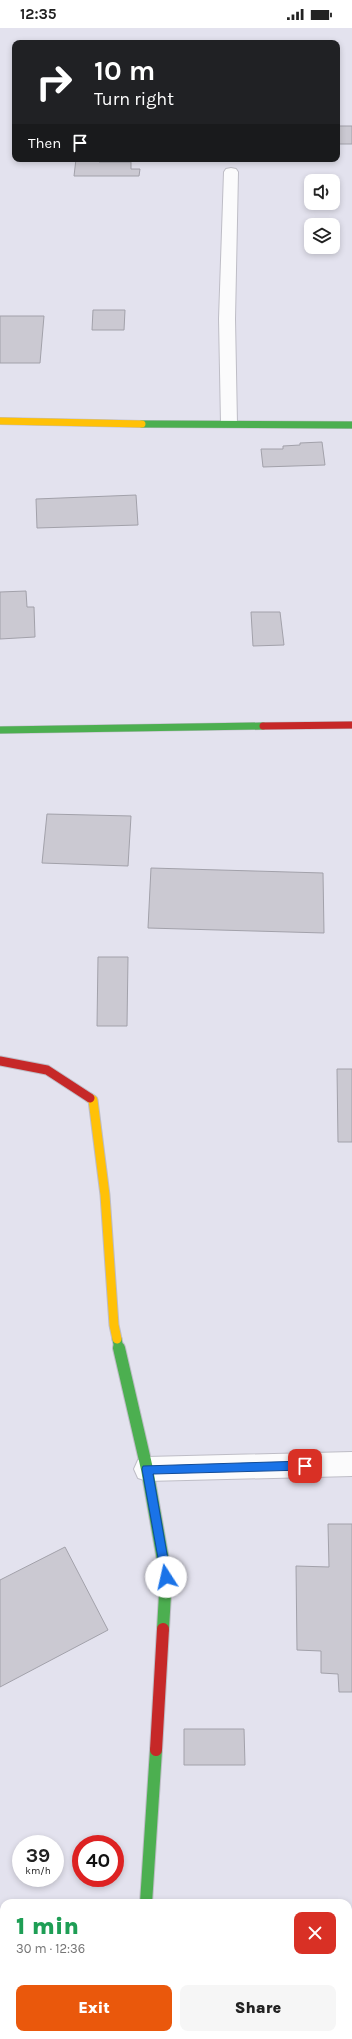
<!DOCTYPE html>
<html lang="en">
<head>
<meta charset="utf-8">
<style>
	:root { --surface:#fff; --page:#f6f6f6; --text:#222; --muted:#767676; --accent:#ea580c }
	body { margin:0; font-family:Karla,sans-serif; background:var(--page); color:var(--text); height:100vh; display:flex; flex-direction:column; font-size:15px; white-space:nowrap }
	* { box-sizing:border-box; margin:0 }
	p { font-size:13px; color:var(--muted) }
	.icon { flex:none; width:22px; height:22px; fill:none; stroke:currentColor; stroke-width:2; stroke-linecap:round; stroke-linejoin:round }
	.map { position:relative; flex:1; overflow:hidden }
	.sheet { position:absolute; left:0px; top:1871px; width:352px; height:140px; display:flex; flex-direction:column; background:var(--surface); border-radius:12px 12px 0 0; box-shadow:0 2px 6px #0003 }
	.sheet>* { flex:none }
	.hud { position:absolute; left:12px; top:12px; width:328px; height:122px; border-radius:8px; box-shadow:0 2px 6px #0003; background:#202124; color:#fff; overflow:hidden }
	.controls { position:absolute; left:304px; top:146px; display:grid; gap:8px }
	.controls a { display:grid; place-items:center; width:36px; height:36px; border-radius:8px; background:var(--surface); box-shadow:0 2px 6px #0003; font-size:20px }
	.speed { position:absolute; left:12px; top:1807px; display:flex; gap:8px; font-size:20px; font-weight:700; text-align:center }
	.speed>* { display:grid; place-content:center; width:52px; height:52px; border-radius:50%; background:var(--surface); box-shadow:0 2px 6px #0003; line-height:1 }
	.speed small { font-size:10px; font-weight:400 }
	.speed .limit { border:6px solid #d22; background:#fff; color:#111 }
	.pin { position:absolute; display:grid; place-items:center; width:34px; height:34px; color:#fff; margin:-17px; border-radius:8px; box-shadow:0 2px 6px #0006 }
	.me { position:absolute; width:44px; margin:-22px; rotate:350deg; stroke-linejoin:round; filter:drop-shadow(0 0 3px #0008) }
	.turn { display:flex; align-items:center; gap:14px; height:84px; padding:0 16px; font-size:18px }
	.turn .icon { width:52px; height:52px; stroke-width:2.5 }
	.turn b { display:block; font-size:28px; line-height:34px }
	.then { display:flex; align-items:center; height:38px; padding:0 16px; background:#0003; gap:8px; font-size:15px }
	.round { display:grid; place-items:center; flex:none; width:42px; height:42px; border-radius:8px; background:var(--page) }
	.overview { display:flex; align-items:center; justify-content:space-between; height:68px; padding:0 16px }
	h1 { font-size:24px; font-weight:800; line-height:30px; color:#1e9e55 }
	.action { display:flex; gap:8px; margin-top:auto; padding:8px 16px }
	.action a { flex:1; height:46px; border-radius:8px; background:var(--accent); color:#fff; font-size:16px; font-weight:800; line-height:46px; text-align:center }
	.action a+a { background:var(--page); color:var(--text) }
	.status { display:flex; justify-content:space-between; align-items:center; height:28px; padding:0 20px; background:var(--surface); direction:ltr }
	.status svg { height:11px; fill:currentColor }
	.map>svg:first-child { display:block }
	.building { fill:#cbc9d2; stroke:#a2a1aa }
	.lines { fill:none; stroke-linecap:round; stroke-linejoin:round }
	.street-casing { stroke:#bebdc6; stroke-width:2 }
	.fast-far2-casing { stroke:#bebdc6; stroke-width:8 }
	.fast-far1-casing { stroke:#bebdc6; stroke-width:11 }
	.fast-casing { stroke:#bebdc6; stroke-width:14 }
	.slow-far1-casing { stroke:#bebdc6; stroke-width:8 }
	.slow-casing { stroke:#bebdc6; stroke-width:11 }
	.jam-far2-casing { stroke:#bebdc6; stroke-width:8 }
	.jam-far1-casing { stroke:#bebdc6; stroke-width:11 }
	.jam-casing { stroke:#bebdc6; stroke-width:14 }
	.street { fill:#fbfbfc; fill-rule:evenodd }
	.fast-far2 { stroke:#4caf50; stroke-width:7 }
	.fast-far1 { stroke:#4caf50; stroke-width:9 }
	.fast { stroke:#4caf50; stroke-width:12 }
	.slow-far1 { stroke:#ffc107; stroke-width:7 }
	.slow { stroke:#ffc107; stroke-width:9 }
	.jam-far2 { stroke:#c62828; stroke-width:7 }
	.jam-far1 { stroke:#c62828; stroke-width:9 }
	.jam { stroke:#c62828; stroke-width:12 }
	.route { fill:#1a73e8; stroke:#114b97 }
</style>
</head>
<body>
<div class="status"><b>12:35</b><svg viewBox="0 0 49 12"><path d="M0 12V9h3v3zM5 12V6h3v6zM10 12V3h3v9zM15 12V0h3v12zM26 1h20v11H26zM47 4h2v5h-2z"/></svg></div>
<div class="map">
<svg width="352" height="2011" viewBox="0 0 352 2011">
	<rect width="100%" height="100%" fill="#e3e2ee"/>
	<path class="building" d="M337 98H352V116H337Z
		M76 131H100L99 134H131V141H140L139 148H74Z
		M93 282H125L124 302H92Z
		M0 288H44L40 335H0Z
		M322 414 325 437 263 439 261 421H283V418L300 417V415Z
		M136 467 138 497 37 500 36 471Z
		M26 563 27 579H34L35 609 0 611V564Z
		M251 584H280L284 617 253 618Z
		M47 786 131 788 128 838 42 835Z
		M151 840 323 845 324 905 148 900Z
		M98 929H128L127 998H97Z
		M337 1041H352V1114H338Z
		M328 1496H352V1664H339L338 1646 321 1645V1623L297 1622 296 1538 329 1539Z
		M65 1519 108 1602 0 1659V1552Z
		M184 1701H244L245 1737H184Z"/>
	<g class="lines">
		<defs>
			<path id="street" d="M231 140 236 141 238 144 235 291 237 396 235 399H223L221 396 219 291 224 144 226 141Z
				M352 1424V1448L147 1453 138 1450 134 1441 138 1432 147 1429Z
				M121 2007H153V2011H121Z"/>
			<path id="fast-far2" d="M142 396 352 397
				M0 702 263 698"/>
			<path id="fast-far1" d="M117 1311 119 1321"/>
			<path id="fast" d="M119 1320 147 1441 166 1549 163 1601
				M146 1875 156 1722"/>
			<path id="slow-far1" d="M0 393 142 396"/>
			<path id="slow" d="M90 1070 93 1072 105 1167 114 1297 117 1311"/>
			<path id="jam-far2" d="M263 698 352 697"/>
			<path id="jam-far1" d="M0 1033 47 1042 90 1070"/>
			<path id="jam" d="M156 1722 163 1601"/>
		</defs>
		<use href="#street" class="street-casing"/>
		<use href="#fast-far2" class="fast-far2-casing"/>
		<use href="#fast-far1" class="fast-far1-casing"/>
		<use href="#fast" class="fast-casing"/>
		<use href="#slow-far1" class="slow-far1-casing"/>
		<use href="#slow" class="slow-casing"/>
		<use href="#jam-far2" class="jam-far2-casing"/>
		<use href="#jam-far1" class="jam-far1-casing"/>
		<use href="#jam" class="jam-casing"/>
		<use href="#street" class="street"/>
		<use href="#fast-far2" class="fast-far2"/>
		<use href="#fast-far1" class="fast-far1"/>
		<use href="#fast" class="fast"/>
		<use href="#slow-far1" class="slow-far1"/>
		<use href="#slow" class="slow"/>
		<use href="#jam-far2" class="jam-far2"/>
		<use href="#jam-far1" class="jam-far1"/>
		<use href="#jam" class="jam"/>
	</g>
	<path class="route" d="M305 1433 309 1434 310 1438 309 1441 305 1442 153 1446 171 1549 170 1552 166 1554 162 1552 142 1441 143 1438Z"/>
</svg>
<div class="controls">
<a><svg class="icon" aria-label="sound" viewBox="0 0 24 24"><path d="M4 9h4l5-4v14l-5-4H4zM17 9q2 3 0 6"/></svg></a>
<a><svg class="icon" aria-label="layers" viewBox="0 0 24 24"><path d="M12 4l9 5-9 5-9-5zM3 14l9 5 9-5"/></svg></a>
</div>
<div class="speed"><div>39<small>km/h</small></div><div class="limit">40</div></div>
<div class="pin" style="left:305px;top:1438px;background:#d93025"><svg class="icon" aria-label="arrive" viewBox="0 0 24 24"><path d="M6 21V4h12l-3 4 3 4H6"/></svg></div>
<svg class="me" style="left:166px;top:1549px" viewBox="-20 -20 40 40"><circle r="19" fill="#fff"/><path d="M0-13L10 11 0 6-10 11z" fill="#1a73e8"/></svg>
<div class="hud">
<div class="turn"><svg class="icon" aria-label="right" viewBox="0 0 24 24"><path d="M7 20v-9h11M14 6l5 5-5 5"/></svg><div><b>10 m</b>Turn right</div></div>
<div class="then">Then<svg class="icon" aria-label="arrive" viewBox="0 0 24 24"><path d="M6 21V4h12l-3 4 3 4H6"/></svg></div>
</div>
<section class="sheet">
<div class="overview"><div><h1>1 min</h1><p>30 m · 12:36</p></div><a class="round" style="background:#d93025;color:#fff"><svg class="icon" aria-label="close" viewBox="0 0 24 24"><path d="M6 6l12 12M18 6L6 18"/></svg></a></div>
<div class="action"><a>Exit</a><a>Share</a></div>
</section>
</div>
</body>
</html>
